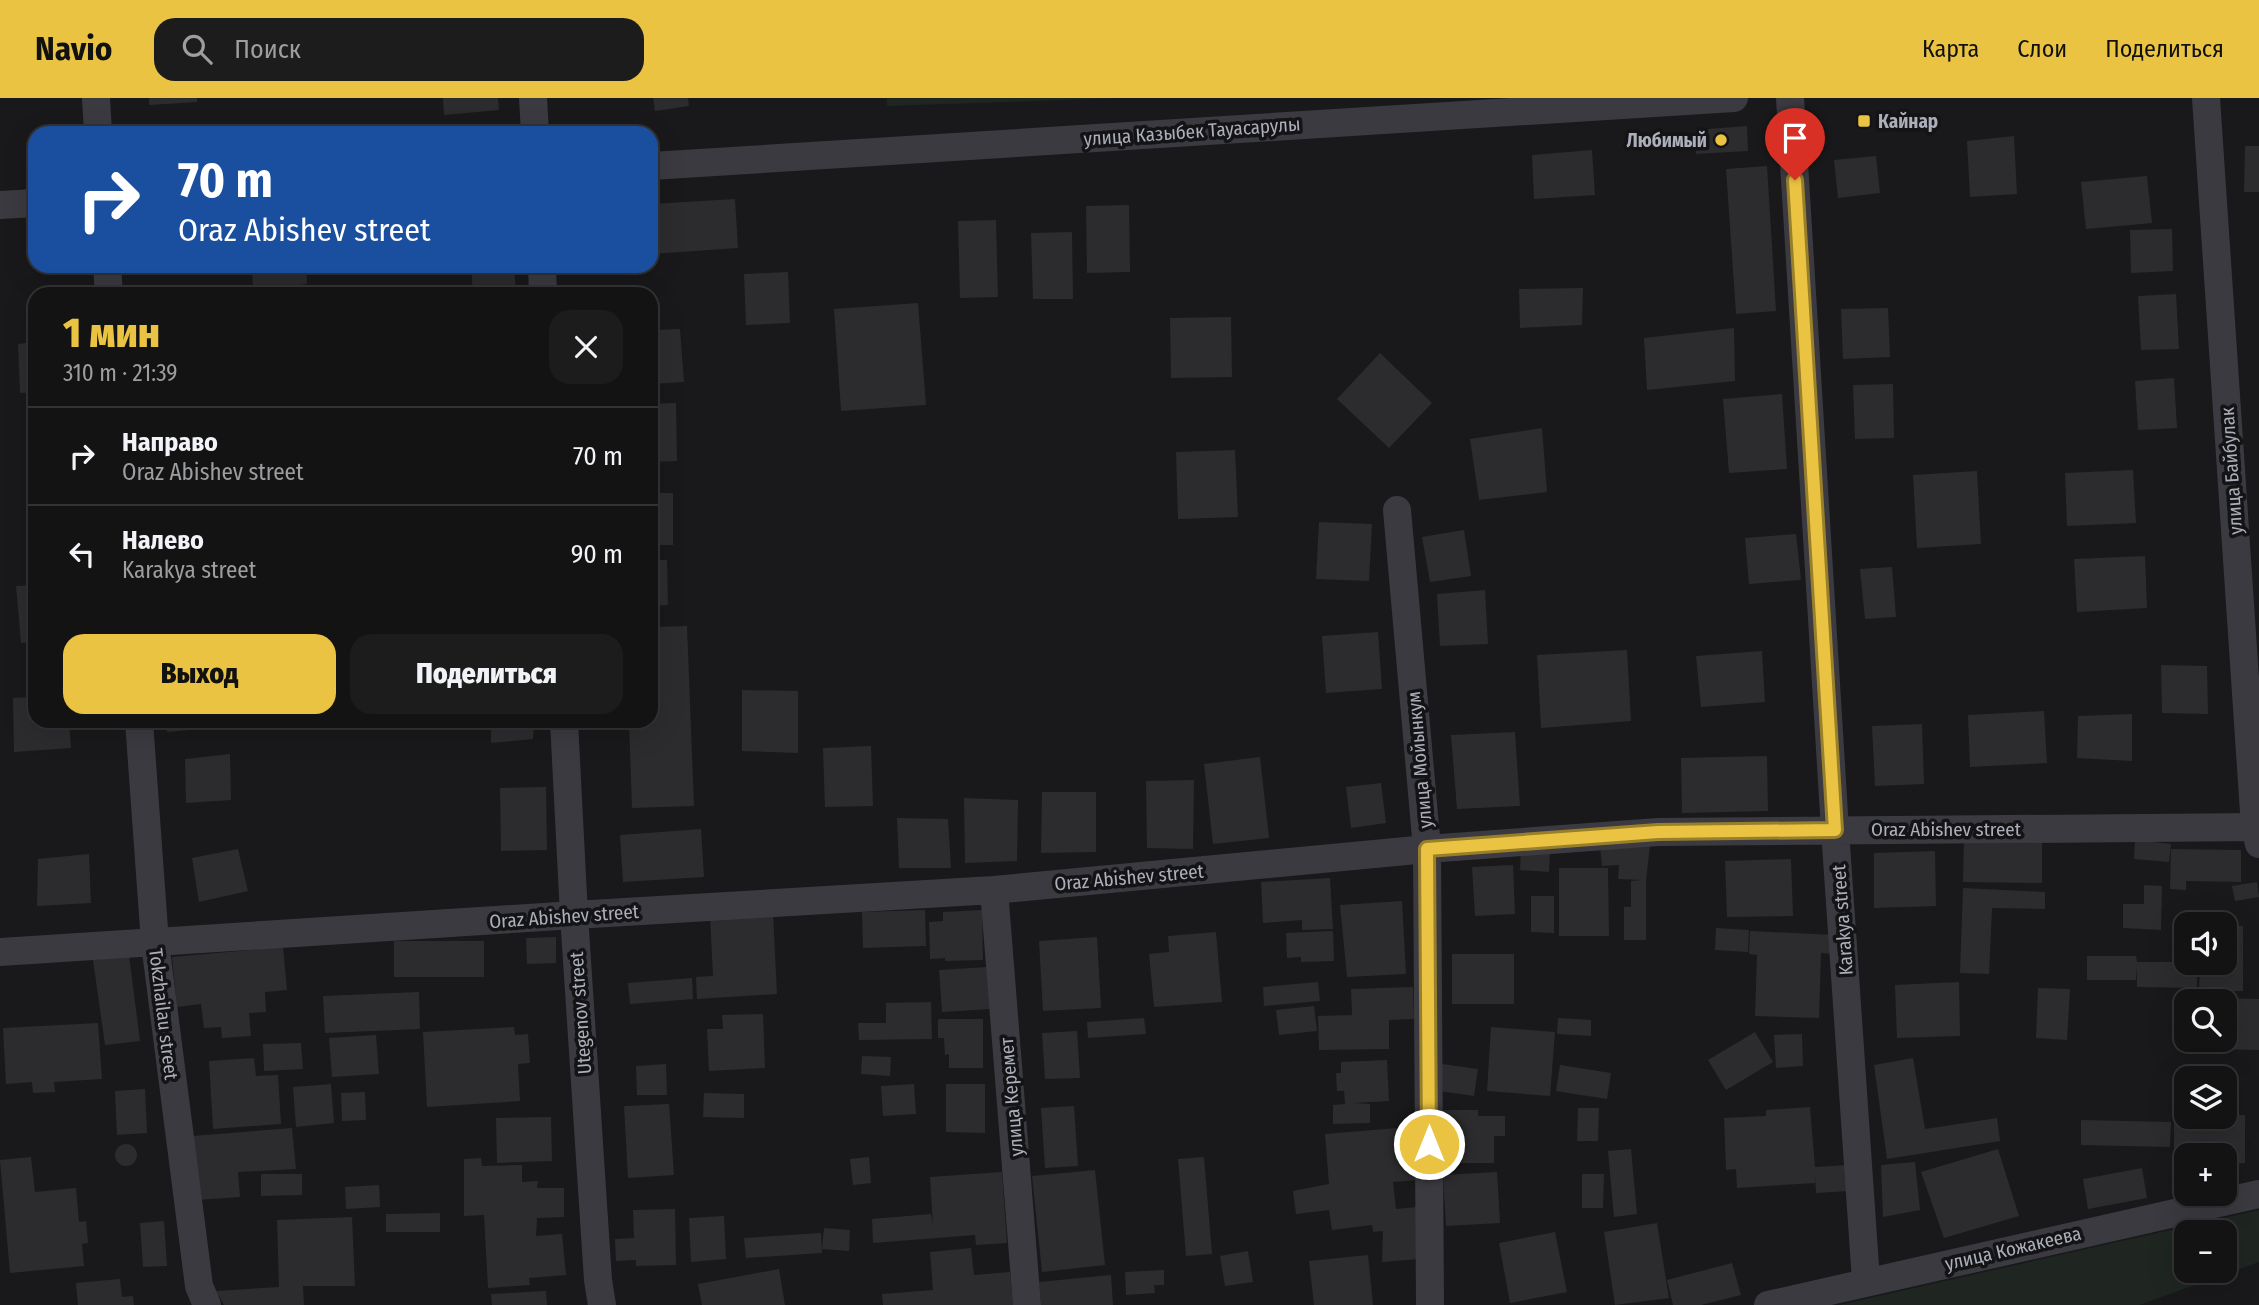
<!DOCTYPE html>
<html lang="ru">
<head>
<meta charset="utf-8">
<style>
	:root { --surface:#131314; --page:#1c1c1d; --text:#f1f3f6; --muted:#9d9ea0; --line:#323234; --accent:#eac342 }
	body { margin:0; font-family:"Fira Sans Condensed",sans-serif; background:var(--page); color:var(--text); height:100vh; display:flex; flex-direction:column; font-size:26px; white-space:nowrap }
	* { box-sizing:border-box; margin:0 }
	p { font-size:23px; color:var(--muted) }
	.icon { flex:none; width:38px; height:38px; fill:none; stroke:currentColor; stroke-width:2; stroke-linecap:round; stroke-linejoin:round }
	.map { position:relative; flex:1; overflow:hidden }
	.sheet { position:absolute; left:28px; top:189px; width:630px; height:441px; display:flex; flex-direction:column; background:var(--surface); border-radius:21px; box-shadow:0 7px 28px #0002,0 0 0 2px var(--line) }
	.sheet>* { flex:none }
	.guide { position:absolute; left:28px; top:28px; width:630px; height:147px; border-radius:21px; box-shadow:0 7px 28px #0002,0 0 0 2px var(--line); background:#1a4fa0; color:#fff; overflow:hidden }
	.fabs { position:absolute; left:2174px; top:814px; display:grid; gap:14px }
	.fabs a { display:grid; place-items:center; width:63px; height:63px; border-radius:14px; background:var(--surface); box-shadow:0 7px 28px #0002,0 0 0 2px var(--line); font-size:35px }
	.pin { position:absolute; display:grid; place-items:center; width:60px; height:60px; color:#fff; margin:-72px -30px; border-radius:50% 50% 50% 0; rotate:-45deg; box-shadow:0 0 7px #0007 }
	.pin .icon { rotate:45deg }
	.me { position:absolute; width:77px; margin:-38px; rotate:0deg; stroke-linejoin:round; filter:drop-shadow(0 0 5px #0008) }
	.turn { display:flex; align-items:center; gap:24px; height:147px; padding:0 35px; font-size:32px }
	.turn .icon { width:91px; height:91px; stroke-width:2.5 }
	.turn b { display:block; font-size:49px; line-height:60px }
	.round { display:grid; place-items:center; flex:none; width:74px; height:74px; border-radius:21px; background:var(--page) }
	.headline { display:flex; align-items:center; justify-content:space-between; height:119px; padding:0 35px }
	h1 { font-size:42px; font-weight:800; line-height:52px; color:var(--accent) }
	.primary-button { display:flex; gap:14px; margin-top:auto; padding:14px 35px }
	.primary-button a { flex:1; height:80px; border-radius:21px; background:var(--accent); color:#111; font-size:28px; font-weight:800; line-height:80px; text-align:center }
	.primary-button a+a { background:var(--page); color:var(--text) }
	ul { padding:0; list-style:none }
	li { display:flex; align-items:center; gap:21px; height:98px; padding:0 35px; border-top:2px solid var(--line) }
	li div { flex:1 }
	li b { display:block; font-size:26px }
	li em { font-style:normal }
	header { display:flex; align-items:center; gap:42px; box-sizing:border-box; height:98px; padding:0 35px; background:var(--accent); color:#111 }
	header strong { font-size:33px }
	nav { display:flex; gap:38px; margin-inline-start:auto; font-size:24px }
	.search { width:490px; height:63px; background:var(--page); display:flex; align-items:center; gap:18px; box-sizing:border-box; padding:0 24px; border-radius:21px; color:var(--muted); font-size:26px }
	.map>svg:first-child { display:block }
	.green { fill:#1f2621; fill-rule:evenodd }
	.building { fill:#2c2c2f }
	.lines { fill:none; stroke-linecap:round; stroke-linejoin:round }
	.minor { stroke:#3a3a40; stroke-width:28 }
	.route-casing { stroke:#987f2b; stroke-width:18 }
	.route { stroke:#eac342; stroke-width:12 }
	.poi-dot { fill:#eac342; stroke:#141416; stroke-width:2.5 }
	.labels { text-anchor:middle; stroke-width:7; stroke-linejoin:round; paint-order:stroke }
	.poi-label { font-size:19px; font-weight:bold; fill:#acafba; stroke:#141416; text-anchor:start }
	.street-label { font-size:19px; fill:#acafba; stroke:#141416 }
</style>
</head>
<body>
<header>
<strong>Navio</strong>
<div class="search"><svg class="icon" aria-label="search" viewBox="0 0 24 24"><circle cx="10" cy="10" r="6"/><path d="M15 15l6 6"/></svg>Поиск</div>
<nav><a>Карта</a><a>Слои</a><a>Поделиться</a></nav>
</header>
<div class="map">
<svg width="2259" height="1207" viewBox="0 0 2259 1207">
	<rect width="100%" height="100%" fill="#19191b"/>
	<path class="green" d="M887 0H1121L887 8Z
		M2259 1112V1164L2139 1207H1839ZM2186 1134H2224V1172H2186Z"/>
	<path class="building" d="M149 0H197V4L149 7Z
		M443 0H498L499 12 444 17Z
		M653 0H688L689 8 655 13Z
		M1747 28 1748 53 1696 56 1695 32Z
		M2014 38 2017 96 1970 99 1967 43Z
		M2245 48H2259V94H2244Z
		M1592 52 1595 97 1534 101 1532 57Z
		M1876 58 1880 95 1838 100 1834 62Z
		M1767 68 1776 213 1736 216 1726 71Z
		M2147 78 2152 125 2086 131 2081 84Z
		M735 101 738 150 651 156V106Z
		M1129 107 1130 174 1087 175 1086 108Z
		M996 122 998 199 960 200 958 123Z
		M2172 131 2173 173 2131 175 2130 132Z
		M1072 134 1073 201H1033L1031 135Z
		M252 168H306L307 186 253 192Z
		M471 168H514L516 195 473 196Z
		M788 174 790 225 746 227 744 176Z
		M1583 190 1582 227 1520 230 1519 191Z
		M2176 196 2179 251 2141 252 2138 198Z
		M918 205 926 307 841 313 834 211Z
		M1888 210 1890 259 1843 261 1841 211Z
		M1231 219 1232 279 1171 280 1170 220Z
		M1734 230 1735 283 1647 292 1644 240Z
		M680 231 684 284 651 286V232Z
		M35 244V294L20 295 18 246Z
		M1380 255 1432 305 1389 350 1337 301Z
		M2174 280 2177 330 2138 332 2135 283Z
		M1893 286 1894 340 1855 341 1853 287Z
		M1782 296 1787 371 1729 375 1723 301Z
		M676 305 677 363 651 364V306Z
		M1542 330 1547 394 1479 402 1470 341Z
		M1235 352 1238 419 1178 421 1176 354Z
		M2133 372 2136 425 2067 428 2065 375Z
		M1977 373 1981 446 1917 450 1913 377Z
		M651 395H673V447H651Z
		M1319 424 1372 426 1369 483 1316 481Z
		M1464 432 1471 478 1430 484 1422 439Z
		M1796 436 1801 482 1749 486 1745 440Z
		M2145 458 2147 510 2077 514 2074 461Z
		M651 462H667L668 507 651 508Z
		M1892 469 1896 519 1865 521 1860 471Z
		M35 487V544L21 545 16 488Z
		M1485 492 1488 546 1440 548 1437 496Z
		M687 528 694 708 632 710 629 623H651V529Z
		M1378 534 1382 591 1326 595 1322 538Z
		M1627 552 1631 623 1541 630 1537 557Z
		M1762 553 1765 604 1701 609 1696 558Z
		M2161 567 2207 568 2208 616 2162 615Z
		M742 592 798 593V655L742 653Z
		M35 599V623H69L71 650 14 654 13 600Z
		M2044 613 2047 665 1970 669 1968 617Z
		M2132 616V663L2077 660 2078 618Z
		M167 623H222V629L167 634Z
		M491 623H534L533 641 491 645Z
		M1922 626 1924 686 1875 688 1872 628Z
		M1515 634 1520 708 1457 711 1451 637Z
		M871 648 873 708 825 709 823 650Z
		M230 656 231 702 186 705 185 661Z
		M1767 658 1768 713 1682 715 1681 660Z
		M1260 659 1269 740 1213 746 1204 666Z
		M1194 682 1193 751 1147 750 1146 683Z
		M1381 685 1386 725 1351 730 1346 689Z
		M546 689 547 752 501 753 500 690Z
		M1042 694H1096V754L1041 755Z
		M964 700 1018 702 1017 763 965 765Z
		M897 720 948 721 951 770H899Z
		M701 731 704 779 623 784 620 737Z
		M1964 740 2042 741V785L1963 784Z
		M2135 742 2171 746 2169 764 2134 761Z
		M1650 747 1646 783V842H1624V809H1631V783L1642 782 1618 781 1619 767 1602 768 1600 749Z
		M238 751 248 793 199 804 192 760Z
		M1521 751 1550 752 1549 774 1520 772Z
		M2171 751 2241 752V784L2186 783V792L2170 791Z
		M1935 753 1936 808 1874 810V755Z
		M89 756 91 805 37 808 38 761Z
		M1791 761 1793 818 1727 819 1725 763Z
		M1513 767 1515 816 1475 818 1472 769Z
		M1559 770H1608L1609 838H1559Z
		M1330 780 1333 831 1302 832V822L1263 825 1261 784Z
		M2257 784 2259 799 2235 803 2232 788Z
		M2144 787 2162 788 2161 832 2123 830V806H2144Z
		M1963 790 2045 794V811L1992 810 1989 876 1960 875Z
		M1531 798H1554V835L1531 834Z
		M1402 803 1406 876 1347 879 1340 807Z
		M925 812 926 848 863 850 862 814Z
		M982 812 983 862 945 863V860L930 861 929 824 943 823V814Z
		M773 815 777 896 697 901 696 879 713 878 710 818Z
		M2224 828H2243V893L2199 894 2200 864H2224Z
		M1716 830 1749 832 1748 854 1715 852Z
		M1333 833 1334 863 1301 864V859L1287 860 1286 835Z
		M1750 833 1835 837V856L1821 855 1819 920 1755 918 1757 857 1749 856Z
		M1216 834 1222 904 1154 909 1149 856 1169 854 1168 838Z
		M556 839V865L527 866 526 840Z
		M1097 839 1101 910 1043 913 1039 843Z
		M394 843H484V879H394Z
		M283 849 287 892 265 894 266 914 249 915 251 938 222 940 221 929 204 930 201 906 177 909 172 859Z
		M1452 856H1514V906H1452Z
		M129 857 140 943 105 947 93 862Z
		M2087 858H2136L2137 864H2197V890L2137 889V868L2136 882H2087Z
		M987 869 990 911 942 914 939 872Z
		M692 880 693 901 630 906 628 885Z
		M1318 884 1320 903 1264 908 1263 889Z
		M1959 884 1960 938 1897 940 1895 887Z
		M1413 889 1414 921 1389 922V951L1319 952 1318 918 1352 917 1351 891Z
		M2038 890 2070 891 2067 942 2036 940Z
		M419 894 420 931 325 935 323 898Z
		M2177 900 2186 901V922L2176 921Z
		M2212 900 2259 901V952L2211 951V942H2224V903H2212Z
		M931 904 932 941 859 942 858 925H886V905Z
		M1314 908 1317 933 1279 937 1276 912Z
		M763 916 765 970 709 973 707 931H723L722 917Z
		M1144 920 1146 936 1088 940 1087 924Z
		M1558 920 1591 922V938L1557 936Z
		M938 921H983V970H949V956L945 957 944 940H938Z
		M98 925 102 981 54 984 55 994 33 995 32 984 6 986 3 930Z
		M514 929 515 937 528 936 530 965 518 966 520 1003 427 1009 423 934Z
		M1491 929 1555 934 1550 998 1487 993Z
		M1077 933 1080 980 1045 981 1042 935Z
		M1755 934 1773 964 1726 992 1708 962Z
		M1802 936 1803 968 1776 970 1774 937Z
		M376 937 379 976 332 979 329 940Z
		M301 945 303 971 264 973 263 946Z
		M862 958 891 959 890 978 861 976Z
		M254 960 256 978 278 977 281 1026 213 1031 209 963Z
		M1913 960 1925 1031 1997 1020 2000 1043 1887 1061 1874 967Z
		M1387 962 1389 1003 1354 1005 1370 1006V1025L1333 1026V1007L1345 1006 1344 993H1337L1336 975H1341V964Z
		M666 966 667 997H637L636 968Z
		M1442 966 1478 971 1474 998 1439 993Z
		M1560 967 1611 975 1607 1001 1556 993Z
		M331 986 334 1025 296 1029 293 989Z
		M914 986 916 1016 883 1018 881 988Z
		M946 986H985V1035L946 1034Z
		M145 991 147 1035 117 1037 115 993Z
		M365 994 366 1022 342 1023 341 995Z
		M704 995 744 996V1020L703 1019Z
		M669 1006 674 1077 628 1080 624 1008Z
		M1074 1008 1078 1068 1045 1070 1041 1010Z
		M1810 1009 1815 1069 1848 1067 1849 1093 1816 1095 1815 1077V1085L1737 1090 1736 1071 1726 1072 1724 1020 1766 1018V1012Z
		M1578 1010H1599L1598 1043H1577Z
		M1437 1012H1478V1018H1505V1038H1494V1065H1456V1045H1437Z
		M2224 1017H2245V1065L2224 1066V1057H2186V1066H2174V1018Z
		M551 1019 552 1063 497 1065 496 1020Z
		M2081 1022 2171 1024 2170 1049 2081 1047Z
		M292 1030 296 1071 238 1074 240 1099 197 1102 192 1038Z
		M1397 1030 1400 1061 1417 1060 1418 1082 1393 1084 1396 1111 1417 1109 1419 1161 1382 1164 1383 1133 1373 1134 1372 1127 1332 1132 1329 1112 1296 1116 1293 1093 1329 1086 1325 1036Z
		M115 1057a11 11 0 1 1 22 0a11 11 0 1 1-22 0Z
		M1631 1051 1637 1116 1614 1119 1608 1053Z
		M1998 1051 2019 1118 1944 1140 1921 1074Z
		M31 1059 35 1094 76 1090 79 1124 86 1123 88 1145 82 1146 84 1168 10 1175 0 1062Z
		M869 1059 871 1085 853 1087 850 1061Z
		M1204 1059 1212 1156 1186 1158 1178 1061Z
		M481 1060 482 1068 522 1067V1084L538 1083 537 1090H564V1119L537 1120 536 1138 562 1136 566 1177 529 1180 530 1187 488 1190 484 1117 464 1118V1061Z
		M1915 1064 1920 1112 1883 1119 1881 1067Z
		M2142 1070 2147 1100 2088 1111 2083 1081Z
		M1095 1072 1105 1167 1042 1174 1032 1078Z
		M1002 1074 1007 1145 976 1147 975 1137 873 1145 872 1121 931 1116 933 1128 930 1079Z
		M1497 1074 1500 1125 1446 1128 1443 1077Z
		M261 1076H302V1097L261 1098Z
		M1582 1076H1604L1603 1110H1582Z
		M379 1087 380 1109 346 1111 345 1089Z
		M675 1111 676 1167 636 1168V1162L616 1163 615 1141 634 1140 633 1112Z
		M440 1115V1134H386V1116Z
		M724 1118 726 1161 691 1164 689 1120Z
		M352 1119 355 1188H303L304 1207H224L216 1193 279 1189 277 1122Z
		M164 1123 167 1168 143 1169 140 1125Z
		M1657 1125 1669 1200 1615 1207 1604 1134Z
		M824 1130 850 1132 849 1153 822 1151Z
		M1555 1134 1567 1194 1510 1205 1499 1145Z
		M821 1135 822 1155 746 1160 744 1140Z
		M971 1150 974 1177 1010 1174 1013 1207H883L882 1196 933 1192 930 1154Z
		M1248 1153 1253 1184 1225 1188 1220 1158Z
		M1368 1157 1373 1207H1314L1309 1163Z
		M1732 1165 1741 1197 1701 1207H1673L1667 1182Z
		M779 1171 785 1207H702L698 1186Z
		M1164 1172V1187H1154L1155 1195 1126 1197 1125 1174Z
		M1111 1177 1113 1207H1041L1039 1184Z
		M120 1181 122 1199 133 1198 134 1207H78L76 1185Z
		M546 1193 547 1207H492L491 1196Z"/>
	<g class="lines">
		<path class="minor" d="M96 0 98 35
			M533 0 535 35
			M1790 0 1835 732 1866 1183
			M2206 0 2255 729 2259 746
			M651 68 1734 0
			M0 107 35 105
			M107 168 109 196
			M542 168 543 196
			M1397 412 1427 751 1430 1207
			M139 623 155 845 199 1188 207 1207
			M564 623 574 817 598 1182 602 1207
			M994 792 1027 1207
			M0 854 574 817 994 792 1427 751 1658 734 2259 729
			M1768 1207 2259 1096"/>
	</g>
	<g class="lines">
		<defs>
			<path id="route" d="M1429 1046 1427 751 1658 734 1835 732 1795 82"/>
		</defs>
		<use href="#route" class="route-casing"/>
		<use href="#route" class="route"/>
	</g>
	<g class="poi-dot">
		<rect x="1857" y="16" width="14" height="14" rx="3.5"/>
		<circle cx="1721" cy="42" r="7"/>
	</g>
	<g class="labels">
		<g class="poi-label">
			<text x="1878" y="30">Кайнар</text>
			<text x="1707" y="49" text-anchor="end">Любимый</text>
		</g>
		<g class="street-label">
			<text transform="translate(1192 33) rotate(-4)" y="7">улица Казыбек Тауасарулы</text>
			<text transform="translate(2231 373) rotate(-94)" y="7">улица Байбулак</text>
			<text transform="translate(1419 662) rotate(-95)" y="7">улица Мойынкум</text>
			<text x="1946" y="738">Oraz Abishev street</text>
			<text transform="translate(1129 779) rotate(-5)" y="7">Oraz Abishev street</text>
			<text transform="translate(564 818) rotate(-4)" y="7">Oraz Abishev street</text>
			<text transform="translate(1842 822) rotate(-94)" y="7">Karakya street</text>
			<text transform="translate(580 915) rotate(-94)" y="7">Utegenov street</text>
			<text transform="translate(164 916) rotate(83)" y="7">Tokzhailau street</text>
			<text transform="translate(1011 999) rotate(-95)" y="7">улица Керемет</text>
			<text transform="translate(2013 1150) rotate(-13)" y="7">улица Кожакеева</text>
		</g>
	</g>
</svg>
<div class="fabs">
<a><svg class="icon" aria-label="sound" viewBox="0 0 24 24"><path d="M4 9h4l5-4v14l-5-4H4zM17 9q2 3 0 6"/></svg></a>
<a><svg class="icon" aria-label="search" viewBox="0 0 24 24"><circle cx="10" cy="10" r="6"/><path d="M15 15l6 6"/></svg></a>
<a><svg class="icon" aria-label="layers" viewBox="0 0 24 24"><path d="M12 4l9 5-9 5-9-5zM3 14l9 5 9-5"/></svg></a>
<a>+</a>
<a>−</a>
</div>
<div class="pin" style="left:1795px;top:82px;background:#d93025"><svg class="icon" aria-label="arrive" viewBox="0 0 24 24"><path d="M6 21V4h12l-3 4 3 4H6"/></svg></div>
<svg class="me" style="left:1429px;top:1046px" viewBox="-20 -20 40 40"><circle r="17" fill="#eac342" stroke="#fff" stroke-width="3"/><path d="M0-11L8 9 0 5-8 9z" fill="#fff"/></svg>
<div class="guide">
<div class="turn"><svg class="icon" aria-label="right" viewBox="0 0 24 24"><path d="M7 20v-9h11M14 6l5 5-5 5"/></svg><div><b>70 m</b>Oraz Abishev street</div></div>
</div>
<section class="sheet">
<div class="headline"><div><h1>1 мин</h1><p>310 m · 21:39</p></div><a class="round"><svg class="icon" aria-label="close" viewBox="0 0 24 24"><path d="M6 6l12 12M18 6L6 18"/></svg></a></div>
<ul>
<li><svg class="icon" aria-label="right" viewBox="0 0 24 24"><path d="M7 20v-9h11M14 6l5 5-5 5"/></svg><div><b>Направо</b><p>Oraz Abishev street</p></div><em>70 m</em></li>
<li><svg class="icon" aria-label="left" viewBox="0 0 24 24"><path d="M17 20v-9H6M10 6l-5 5 5 5"/></svg><div><b>Налево</b><p>Karakya street</p></div><em>90 m</em></li>
</ul>
<div class="primary-button"><a>Выход</a><a>Поделиться</a></div>
</section>
</div>
</body>
</html>
